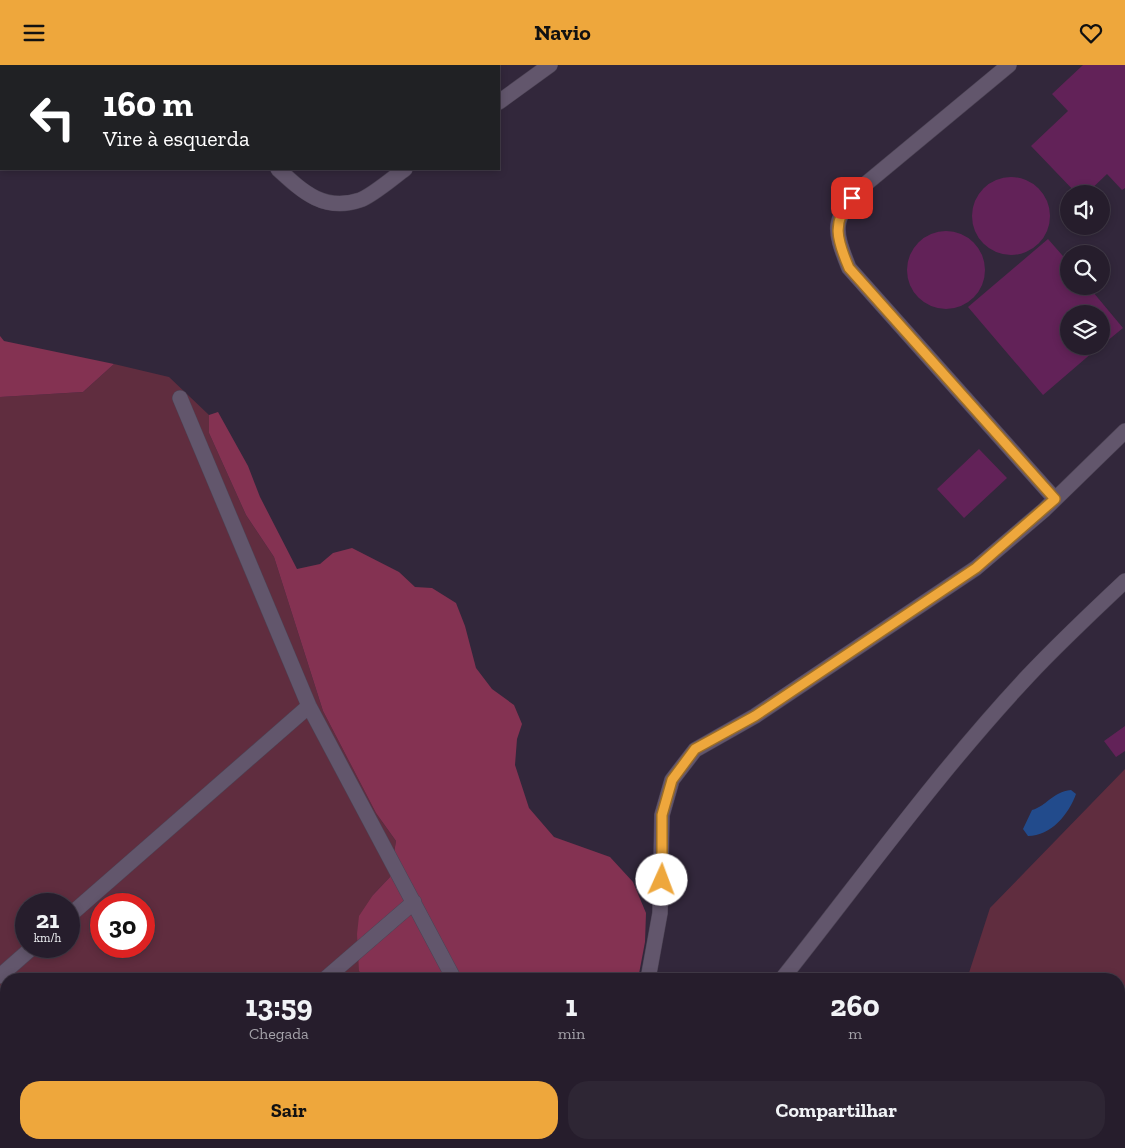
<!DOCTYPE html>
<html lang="pt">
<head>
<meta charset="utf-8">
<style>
	:root { --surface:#261d2c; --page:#2e2634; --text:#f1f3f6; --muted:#a4a2a9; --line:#423b48; --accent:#eea73c }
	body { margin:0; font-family:"Zilla Slab",serif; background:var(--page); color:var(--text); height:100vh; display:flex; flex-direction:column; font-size:19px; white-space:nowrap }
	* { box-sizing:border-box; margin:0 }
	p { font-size:16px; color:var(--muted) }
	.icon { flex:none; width:28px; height:28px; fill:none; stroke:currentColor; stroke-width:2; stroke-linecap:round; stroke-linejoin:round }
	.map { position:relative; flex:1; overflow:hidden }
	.drawer { position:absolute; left:0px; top:908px; width:1125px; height:176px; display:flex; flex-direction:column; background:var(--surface); border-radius:20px 20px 0 0; box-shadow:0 2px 8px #0003,0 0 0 1px var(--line) }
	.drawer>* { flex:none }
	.guide { position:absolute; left:0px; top:0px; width:500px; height:105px; box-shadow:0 2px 8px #0003,0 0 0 1px var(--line); background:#202124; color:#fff; overflow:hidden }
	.controls { position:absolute; left:1060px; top:120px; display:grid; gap:10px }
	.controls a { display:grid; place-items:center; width:50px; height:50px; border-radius:50%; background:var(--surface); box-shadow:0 2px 8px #0003,0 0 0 1px var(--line); font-size:25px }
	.speed { position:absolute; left:15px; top:828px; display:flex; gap:10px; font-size:25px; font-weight:700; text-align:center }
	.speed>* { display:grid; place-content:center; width:65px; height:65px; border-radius:50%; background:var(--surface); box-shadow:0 2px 8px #0003,0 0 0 1px var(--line); line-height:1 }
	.speed small { font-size:12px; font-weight:400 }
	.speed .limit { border:8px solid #d22; background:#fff; color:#111 }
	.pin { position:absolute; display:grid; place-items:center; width:42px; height:42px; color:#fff; margin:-21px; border-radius:10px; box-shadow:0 2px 8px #0006 }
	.me { position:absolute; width:55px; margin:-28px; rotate:2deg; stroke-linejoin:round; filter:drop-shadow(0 0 4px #0008) }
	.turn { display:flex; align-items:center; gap:18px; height:105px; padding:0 20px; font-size:22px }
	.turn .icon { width:65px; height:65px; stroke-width:2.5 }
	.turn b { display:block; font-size:35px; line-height:42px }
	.eta { display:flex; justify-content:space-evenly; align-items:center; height:85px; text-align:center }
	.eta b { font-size:30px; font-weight:700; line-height:35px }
	.button { display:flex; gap:10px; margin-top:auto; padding:10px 20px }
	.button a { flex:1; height:58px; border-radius:20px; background:var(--accent); color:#111; font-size:20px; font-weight:700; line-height:58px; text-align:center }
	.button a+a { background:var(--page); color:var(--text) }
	header { display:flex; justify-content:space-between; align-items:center; height:65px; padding:0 20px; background:var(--accent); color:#111; font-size:22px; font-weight:700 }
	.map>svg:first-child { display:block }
	.green { fill:#602d3f; fill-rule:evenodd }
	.forest { fill:#843252 }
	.water { fill:#224b8c }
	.building { fill:#622258 }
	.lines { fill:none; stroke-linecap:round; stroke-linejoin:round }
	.minor-casing { stroke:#4c4354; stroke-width:16 }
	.minor { stroke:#62566c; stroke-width:15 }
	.route-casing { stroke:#9b6d27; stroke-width:12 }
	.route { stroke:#eea73c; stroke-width:9 }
</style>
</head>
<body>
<header><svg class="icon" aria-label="menu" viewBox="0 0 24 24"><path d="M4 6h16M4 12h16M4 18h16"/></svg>Navio<svg class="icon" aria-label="heart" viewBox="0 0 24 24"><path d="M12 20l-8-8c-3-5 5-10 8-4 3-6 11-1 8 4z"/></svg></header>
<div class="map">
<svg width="1125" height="1083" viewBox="0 0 1125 1083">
	<rect width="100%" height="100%" fill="#32273b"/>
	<path class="green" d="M114 299 169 312 209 350V368L246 450 274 492 323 646 376 748 396 776 390 812 373 830 359 905 367 914H6V1078H178L171 1083H0V332L83 327ZM26 839H69V881H26ZM101 839H144V881H101Z
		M1125 704V1083H810L821 1078H1119V914H967L990 843Z"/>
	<path class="forest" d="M0 271 4 276 114 299 83 327 0 332Z
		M218 347 248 401 260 432 297 504 320 499 333 488 352 483 399 507 415 522 432 523 456 538 465 561 476 603 492 624 514 640 522 659 517 674 515 700 529 743 554 772 610 792 633 817 646 848 645 877 638 914H367L359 906 357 869 359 851 373 830 390 812 396 776 376 748 323 646 274 492 246 450 209 368V350Z
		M178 1078H638V1083H171Z"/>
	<path class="water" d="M1071 725 1076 729C1069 749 1051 771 1028 771L1023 764 1032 745C1047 741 1052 727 1071 725Z"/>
	<path class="building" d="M1083 0H1125V123L1122 125 1107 109 1086 129H1077L1031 81 1068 46 1052 29Z
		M972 151a39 39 0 1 1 78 0a39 39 0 1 1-78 0Z
		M907 205a39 39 0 1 1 78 0a39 39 0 1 1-78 0Z
		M1048 174 1069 198V221H1088L1123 263 1101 281V249H1069V281H1100L1043 330 968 242Z
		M979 384 1007 413 964 453 937 424Z
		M1125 661V686L1116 692 1104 676Z"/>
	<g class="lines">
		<defs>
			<path id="minor" d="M182 0 183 1
				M1009 0 862 122C833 155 832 161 849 203L1055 434
				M499 37 550 0
				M278 104C303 127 324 147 360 135 372 131 394 112 405 104
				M180 333 309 641 454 914
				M69 851 309 641
				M0 911 34 881
				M325 914 414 837
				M648 914 660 848 662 750 672 715 695 685 755 651 976 503 1044 445 1125 366
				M782 914C863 812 939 706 1028 611 1059 578 1092 547 1125 516
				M540 1078 543 1083
				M629 1078V1083
				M130 1083 136 1078
				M647 1083 652 1078"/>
		</defs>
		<use href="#minor" class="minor-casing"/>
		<use href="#minor" class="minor"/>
	</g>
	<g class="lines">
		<defs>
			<path id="route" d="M662 815V750L672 715 695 684 755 651 976 503 1055 434 849 203C837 175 831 157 852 133"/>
		</defs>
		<use href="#route" class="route-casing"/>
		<use href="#route" class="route"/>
	</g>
</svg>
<div class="controls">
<a><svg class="icon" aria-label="sound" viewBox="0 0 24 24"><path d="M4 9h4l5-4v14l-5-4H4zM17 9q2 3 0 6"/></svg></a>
<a><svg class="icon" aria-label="search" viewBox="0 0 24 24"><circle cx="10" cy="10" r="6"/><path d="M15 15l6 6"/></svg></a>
<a><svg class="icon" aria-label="layers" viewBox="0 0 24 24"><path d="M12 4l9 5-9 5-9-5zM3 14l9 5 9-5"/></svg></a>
</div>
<div class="speed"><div>21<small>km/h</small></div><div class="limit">30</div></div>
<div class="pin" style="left:852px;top:133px;background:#d93025"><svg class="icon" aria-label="arrive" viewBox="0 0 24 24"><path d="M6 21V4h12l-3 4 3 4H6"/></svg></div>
<svg class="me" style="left:662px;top:815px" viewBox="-20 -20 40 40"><circle r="19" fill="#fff"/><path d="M0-13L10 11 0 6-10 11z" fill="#eea73c"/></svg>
<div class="guide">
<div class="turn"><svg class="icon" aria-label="left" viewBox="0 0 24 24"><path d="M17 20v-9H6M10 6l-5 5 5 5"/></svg><div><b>160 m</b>Vire à esquerda</div></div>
</div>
<section class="drawer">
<div class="eta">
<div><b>13:59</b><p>Chegada</p></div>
<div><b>1</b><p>min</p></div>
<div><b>260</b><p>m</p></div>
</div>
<div class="button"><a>Sair</a><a>Compartilhar</a></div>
</section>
</div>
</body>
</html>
